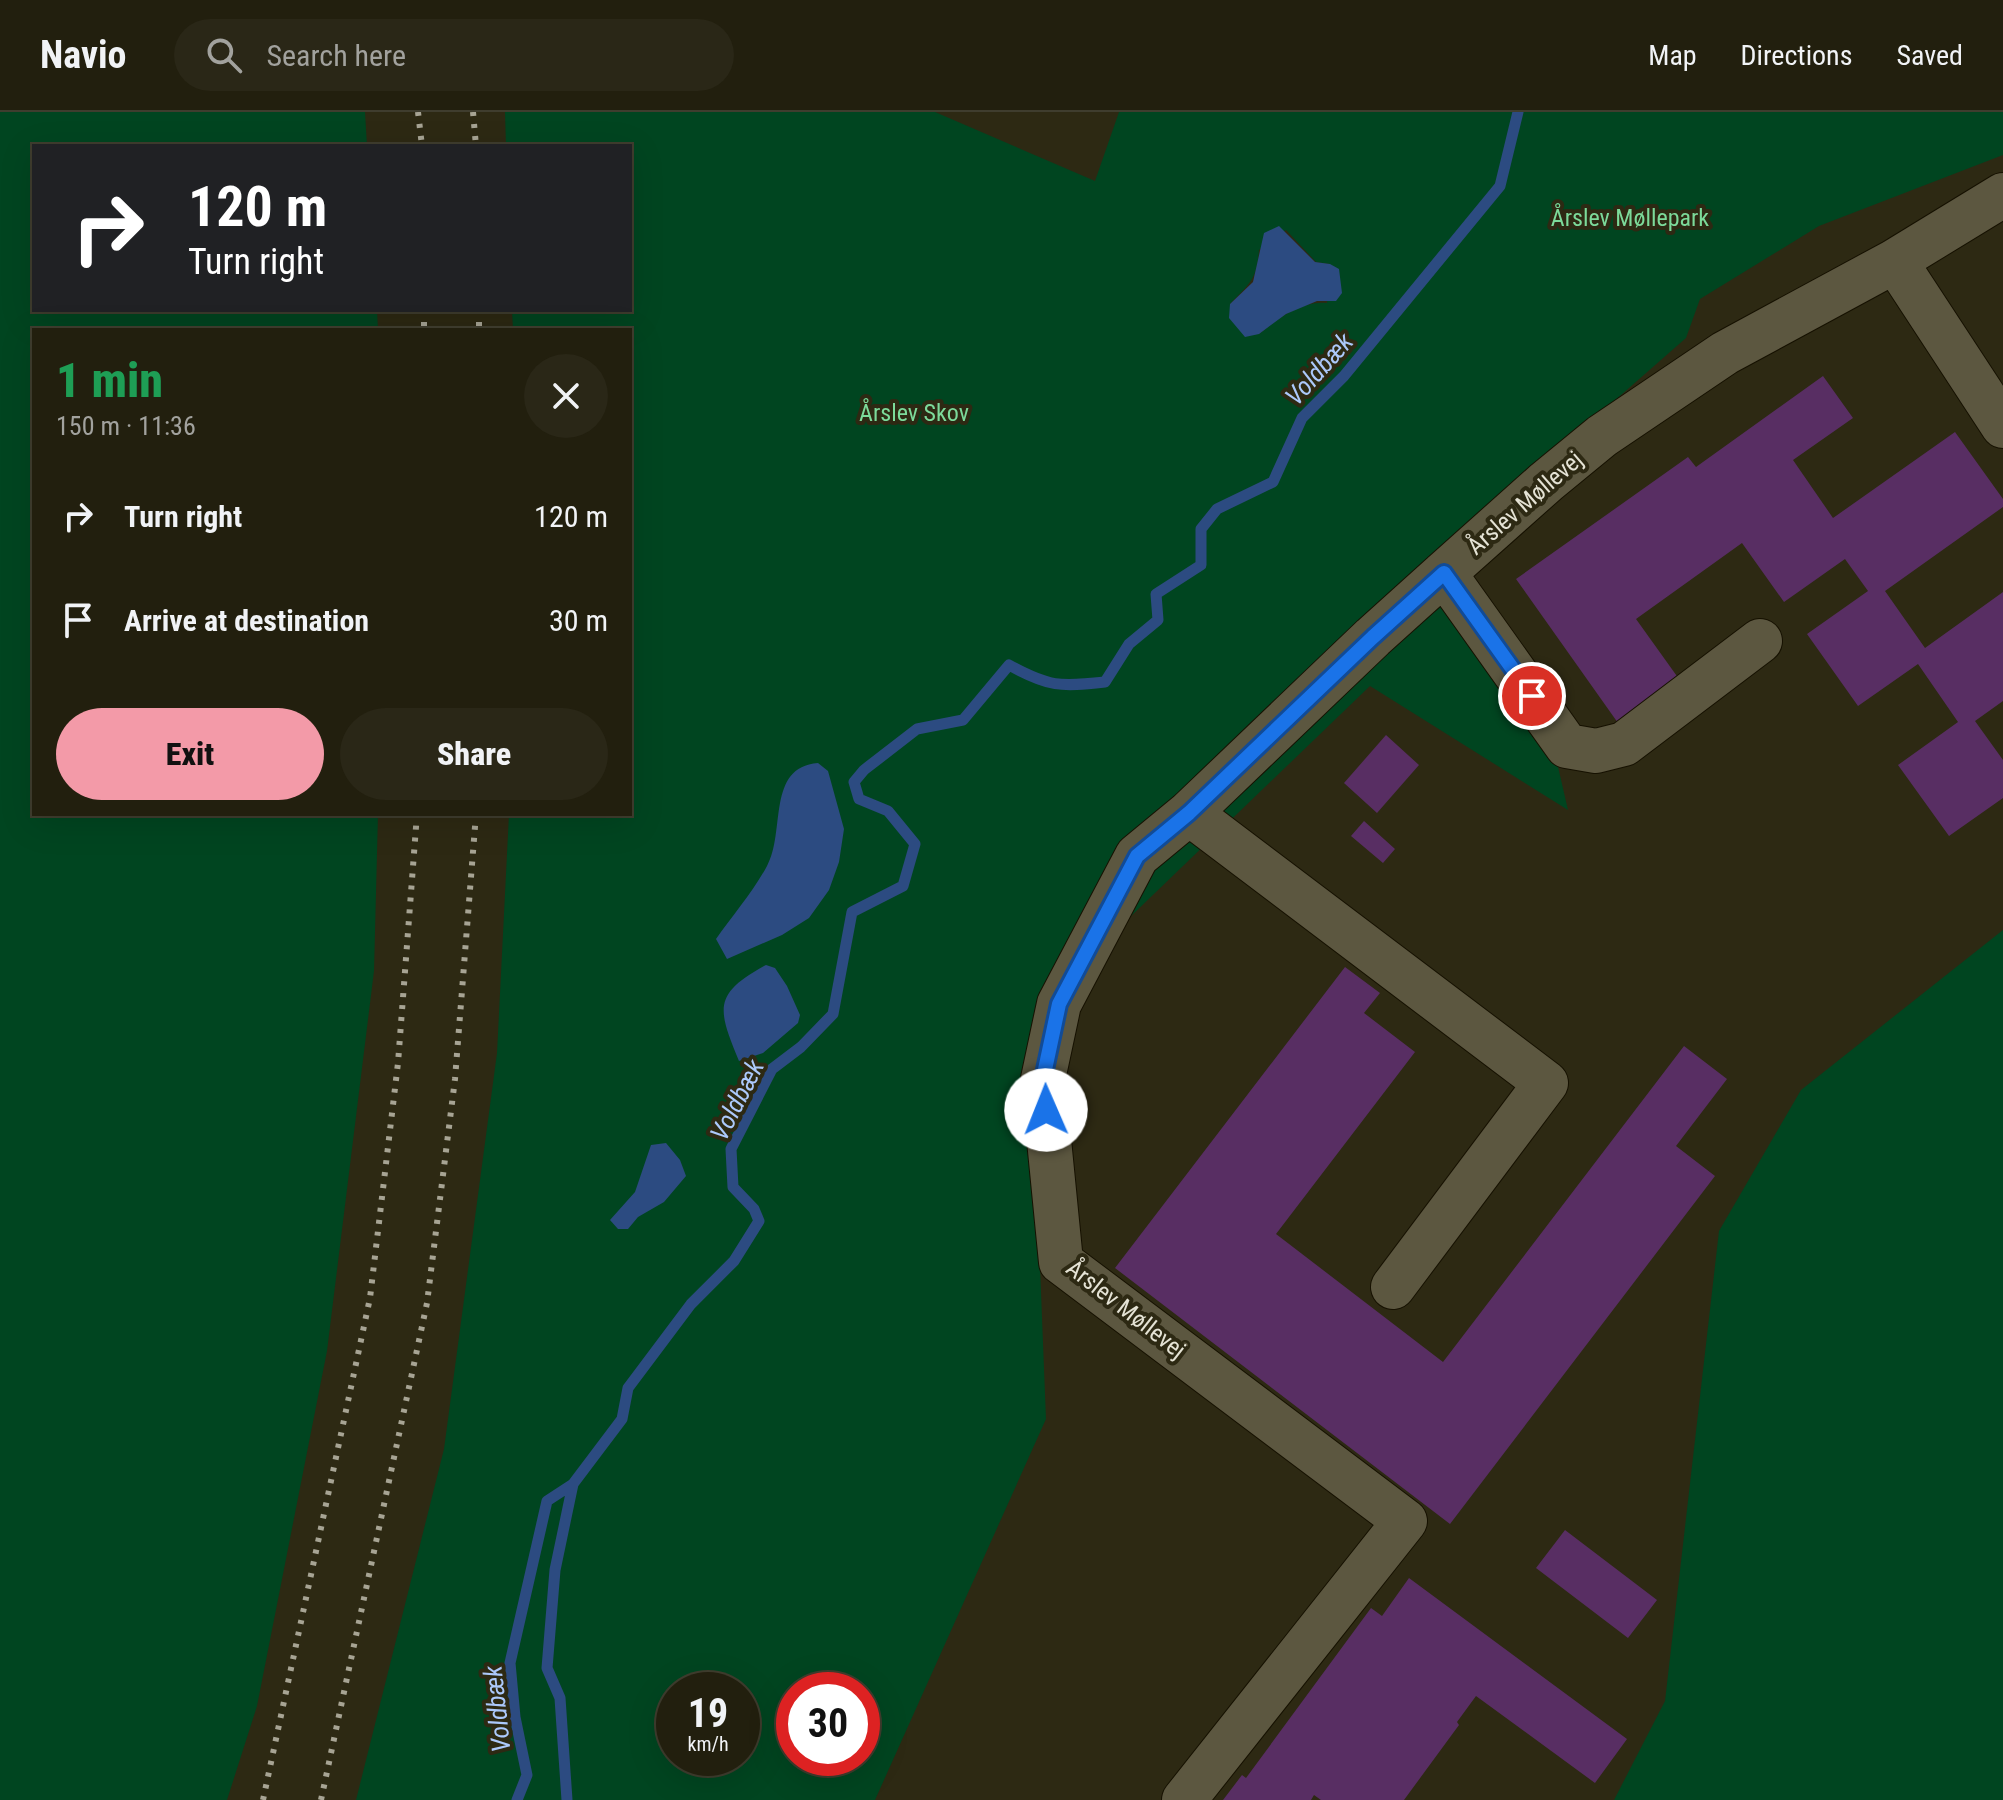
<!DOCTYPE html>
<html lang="en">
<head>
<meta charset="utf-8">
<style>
	:root { --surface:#221f0e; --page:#2a2717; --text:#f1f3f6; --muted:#a2a29e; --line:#3f3d2e; --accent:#f39aa8 }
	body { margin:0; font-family:"Roboto Condensed",sans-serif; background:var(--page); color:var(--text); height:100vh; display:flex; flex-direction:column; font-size:30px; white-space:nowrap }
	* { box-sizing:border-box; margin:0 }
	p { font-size:26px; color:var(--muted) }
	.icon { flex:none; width:44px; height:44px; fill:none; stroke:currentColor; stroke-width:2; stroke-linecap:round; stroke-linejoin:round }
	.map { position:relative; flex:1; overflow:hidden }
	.details { position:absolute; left:32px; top:216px; width:600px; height:488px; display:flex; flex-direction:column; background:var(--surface); border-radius:0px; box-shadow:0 8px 32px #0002,0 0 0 2px var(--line) }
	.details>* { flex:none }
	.banner { position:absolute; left:32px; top:32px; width:600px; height:168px; border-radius:0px; box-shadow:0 8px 32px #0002,0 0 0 2px var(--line); background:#202124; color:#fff; overflow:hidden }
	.speed { position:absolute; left:656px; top:1560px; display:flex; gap:16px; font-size:40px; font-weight:700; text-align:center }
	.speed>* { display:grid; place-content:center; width:104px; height:104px; border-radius:50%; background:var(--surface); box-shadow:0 8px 32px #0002,0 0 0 2px var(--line); line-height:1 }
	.speed small { font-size:20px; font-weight:400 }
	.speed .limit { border:12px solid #d22; background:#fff; color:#111 }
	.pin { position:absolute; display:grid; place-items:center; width:68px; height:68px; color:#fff; margin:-34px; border:4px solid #fff; border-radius:50%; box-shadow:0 2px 8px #0007 }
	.me { position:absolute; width:88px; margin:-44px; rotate:359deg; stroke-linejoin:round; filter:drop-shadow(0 0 6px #0008) }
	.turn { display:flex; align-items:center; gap:28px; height:168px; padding:0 24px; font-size:36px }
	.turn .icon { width:104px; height:104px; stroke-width:2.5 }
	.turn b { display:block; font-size:56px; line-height:68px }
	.round { display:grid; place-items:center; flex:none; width:84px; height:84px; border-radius:42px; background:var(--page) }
	.overview { display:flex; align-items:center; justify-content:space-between; height:136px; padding:0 24px }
	h1 { font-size:48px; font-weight:800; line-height:60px; color:#1e9e55 }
	.button { display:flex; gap:16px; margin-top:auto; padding:16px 24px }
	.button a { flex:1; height:92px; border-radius:48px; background:var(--accent); color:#111; font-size:32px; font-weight:800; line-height:92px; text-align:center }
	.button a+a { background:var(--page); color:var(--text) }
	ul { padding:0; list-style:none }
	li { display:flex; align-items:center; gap:24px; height:104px; padding:0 24px }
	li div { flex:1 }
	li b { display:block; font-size:30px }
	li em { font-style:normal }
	header { display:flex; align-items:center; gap:48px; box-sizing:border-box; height:112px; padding:0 40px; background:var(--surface); border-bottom:2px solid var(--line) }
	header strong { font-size:38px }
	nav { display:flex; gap:44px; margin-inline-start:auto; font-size:28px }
	.search { width:560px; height:72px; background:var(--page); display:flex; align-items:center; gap:20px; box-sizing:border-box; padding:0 28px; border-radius:44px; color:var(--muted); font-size:30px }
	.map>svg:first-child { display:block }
	.green { fill:#004520; fill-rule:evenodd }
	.water { fill:#2c4b81 }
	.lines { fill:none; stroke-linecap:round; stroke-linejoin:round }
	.stream { stroke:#2c4b81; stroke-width:11 }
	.building { fill:#582e63 }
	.minor-casing { stroke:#161100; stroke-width:46 }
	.minor { stroke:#5c5740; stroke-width:44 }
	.rail { stroke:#a7a494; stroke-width:6; stroke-dasharray:4 8; stroke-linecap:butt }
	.route-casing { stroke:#114b97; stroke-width:20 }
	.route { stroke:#1a73e8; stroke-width:14 }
	.labels { text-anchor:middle; stroke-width:8; stroke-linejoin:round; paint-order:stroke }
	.park-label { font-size:24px; fill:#7cda9a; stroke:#2d2913 }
	.street-label { font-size:24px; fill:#e5e3d5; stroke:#2d2913 }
	.water-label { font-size:26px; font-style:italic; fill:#acc9fb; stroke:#2d2913 }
</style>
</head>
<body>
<header>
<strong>Navio</strong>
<div class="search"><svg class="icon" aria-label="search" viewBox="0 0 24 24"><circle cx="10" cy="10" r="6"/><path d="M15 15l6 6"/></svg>Search here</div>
<nav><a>Map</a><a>Directions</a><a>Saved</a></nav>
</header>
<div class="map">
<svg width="2003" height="1688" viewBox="0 0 2003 1688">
	<rect width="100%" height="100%" fill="#2d2913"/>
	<path class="green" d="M0 0H365L367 34H34V198H377L378 218H34V702H378L374 859 327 1239 257 1594 227 1688H0Z
		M505 0H935L1095 69 1119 0H2003V43L1819 114 1700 187 1686 226 1523 369 1460 456 1556 646 1568 698 1370 574 1101 833 1034 1002 1046 1307 875 1688H356L444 1337 497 941 509 702H630V218H513L512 198H630V34H506ZM1286 118 1316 150 1330 152 1327 191C1302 188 1277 207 1259 222L1230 192C1249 172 1257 168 1259 138ZM674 1578H742V1646H674ZM794 1578H862V1646H794Z
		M2003 818V1688H1614L1665 1589 1719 1119 1801 978Z"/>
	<path class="water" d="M1279 114 1315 150 1330 152 1339 157 1342 181 1336 189H1317L1286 202 1259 222 1245 225 1229 206 1230 192 1253 170 1264 121Z
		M818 651 828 659 844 717 839 750 829 778 809 806 782 823 727 847 716 827C733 803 753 780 767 754 786 720 766 655 818 651Z
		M766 853 775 856 787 874 800 903 798 911 763 941 739 949C717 896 713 882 766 853Z
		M666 1031 680 1048 686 1064 664 1090 638 1105 628 1117H618L610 1108 635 1080 651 1033Z"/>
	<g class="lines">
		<path class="stream" d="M517 1688 527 1663 515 1605 510 1551 547 1389 573 1372
			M567 1688 560 1586 547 1556 555 1458 573 1372 622 1307 628 1276 691 1192 734 1149 759 1109 754 1097 733 1075 731 1037 772 957 801 935 833 902 852 800 903 774 915 732 888 699 859 687 854 670 864 658 917 617 963 608 1009 553C1049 575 1060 575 1105 570L1129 532 1158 508 1156 482 1201 453V417L1217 397 1273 370 1302 306 1344 264 1500 74 1518 0"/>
	</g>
	<path class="building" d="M1823 264 1853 306 1793 348 1833 406 1955 320 2003 387V395L1885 479 1925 536 2003 480V589L1975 609 2003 648V686L1949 724 1898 653 1958 610 1918 552 1858 594 1807 522 1868 479 1845 447 1784 490 1742 431 1636 507 1679 567 1618 611 1516 467 1688 345 1696 355Z
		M1386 623 1419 653 1377 701 1344 671Z
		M1364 709 1395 737 1383 751 1351 724Z
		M1345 855 1380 881 1364 901 1415 940 1276 1122 1443 1250 1684 934 1727 967 1676 1034 1715 1064 1450 1412 1115 1156Z
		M1565 1418 1657 1488 1628 1526 1536 1456Z
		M1409 1466 1627 1627 1595 1671 1476 1584 1457 1610 1459 1613 1404 1688H1321L1314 1683 1311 1688H1223L1242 1663 1246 1666 1371 1496 1382 1504Z"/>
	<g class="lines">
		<defs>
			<path id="minor" d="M1895 149 2003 314
				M1444 461 1567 634 1596 639 1624 632 1760 529
				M1189 701 1546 971 1393 1175
				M1184 1688 1405 1409 1061 1150 1043 967 1059 892 1137 744 1189 701 1373 525 1444 461 1546 370 1602 324 1725 241 1895 149 2003 83"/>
		</defs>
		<use href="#minor" class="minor-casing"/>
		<use href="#minor" class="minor"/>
		<path class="rail" d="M418 0 422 34
			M473 0 476 34
			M424 198V218
			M479 198V218
			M263 1688 370 1186 398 951 417 702
			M321 1688 427 1191 455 967 476 702"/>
	</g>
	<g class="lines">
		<defs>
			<path id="route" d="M1046 998 1043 967 1059 892 1137 744 1189 701 1373 525 1444 461 1532 584"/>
		</defs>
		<use href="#route" class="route-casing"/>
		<use href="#route" class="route"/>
	</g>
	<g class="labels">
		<g class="park-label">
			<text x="1630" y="114">Årslev Møllepark</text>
			<text x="914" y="309">Årslev Skov</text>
		</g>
		<g class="street-label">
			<text transform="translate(1525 391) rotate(-41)" y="8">Årslev Møllevej</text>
			<text transform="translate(1126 1197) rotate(38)" y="8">Årslev Møllevej</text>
		</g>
		<g class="water-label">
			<text transform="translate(1319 257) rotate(-48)" y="9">Voldbæk</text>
			<text transform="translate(737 988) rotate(-63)" y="9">Voldbæk</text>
			<text transform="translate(497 1597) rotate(-96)" y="9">Voldbæk</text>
		</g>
	</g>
</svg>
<div class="speed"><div>19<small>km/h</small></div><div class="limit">30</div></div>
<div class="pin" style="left:1532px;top:584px;background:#d93025"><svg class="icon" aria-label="arrive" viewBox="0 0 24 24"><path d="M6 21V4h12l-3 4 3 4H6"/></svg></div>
<svg class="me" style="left:1046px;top:998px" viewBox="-20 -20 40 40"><circle r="19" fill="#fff"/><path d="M0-13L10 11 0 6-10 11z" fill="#1a73e8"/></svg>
<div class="banner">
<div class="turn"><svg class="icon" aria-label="right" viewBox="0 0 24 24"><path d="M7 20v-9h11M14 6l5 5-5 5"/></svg><div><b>120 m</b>Turn right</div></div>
</div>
<section class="details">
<div class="overview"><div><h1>1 min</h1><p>150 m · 11:36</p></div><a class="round"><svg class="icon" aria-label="close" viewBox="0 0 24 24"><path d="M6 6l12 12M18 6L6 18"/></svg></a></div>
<ul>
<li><svg class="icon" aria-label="right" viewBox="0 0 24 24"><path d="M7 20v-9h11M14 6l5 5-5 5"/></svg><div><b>Turn right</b></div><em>120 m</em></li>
<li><svg class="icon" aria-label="arrive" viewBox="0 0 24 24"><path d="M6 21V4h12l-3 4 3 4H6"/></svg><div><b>Arrive at destination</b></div><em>30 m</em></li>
</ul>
<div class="button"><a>Exit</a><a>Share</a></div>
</section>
</div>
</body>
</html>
